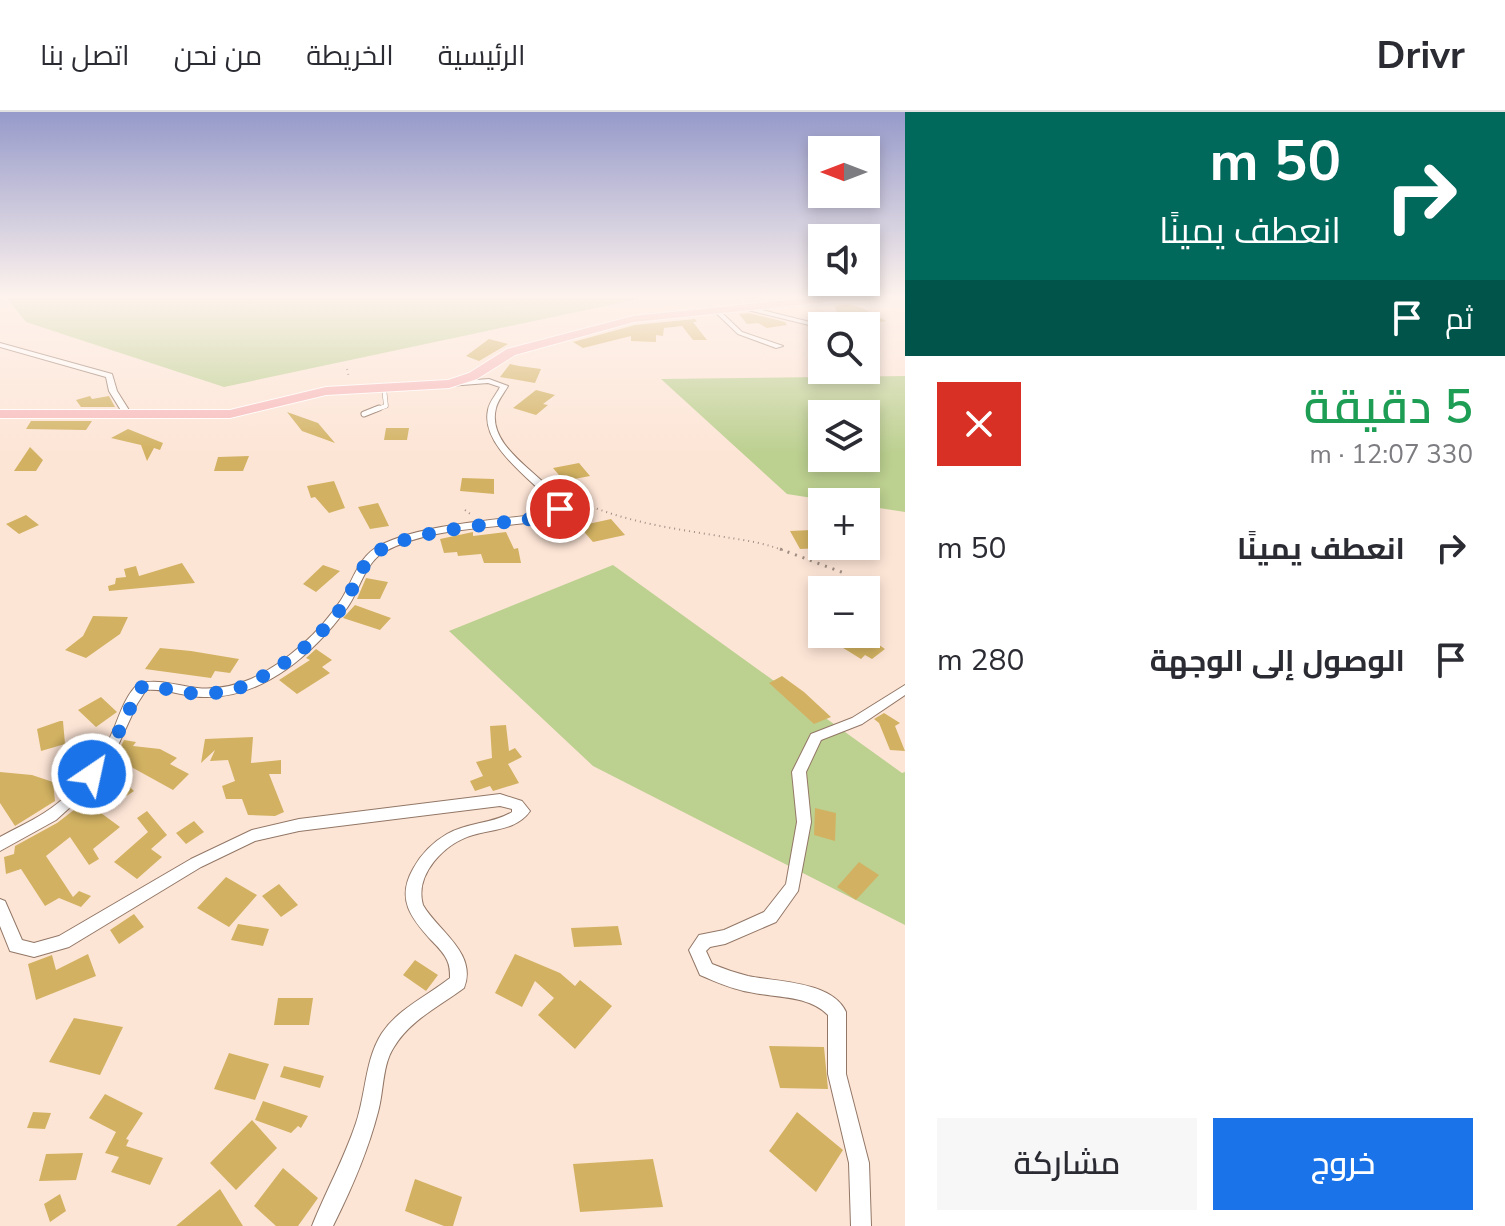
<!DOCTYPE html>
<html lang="ar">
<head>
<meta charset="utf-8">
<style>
	:root { --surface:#fff; --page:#f7f7f7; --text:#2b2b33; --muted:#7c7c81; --line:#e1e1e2; --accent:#1a73e8 }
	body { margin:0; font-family:"Nunito Sans",Cairo,sans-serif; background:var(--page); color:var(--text); direction:rtl; height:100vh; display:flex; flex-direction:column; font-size:30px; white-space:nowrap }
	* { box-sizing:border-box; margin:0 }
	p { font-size:26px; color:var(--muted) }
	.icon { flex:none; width:44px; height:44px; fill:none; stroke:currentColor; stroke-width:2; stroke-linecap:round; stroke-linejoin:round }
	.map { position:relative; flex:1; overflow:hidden; direction:ltr }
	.panel { display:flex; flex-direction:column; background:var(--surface); width:600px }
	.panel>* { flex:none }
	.top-card { background:#00695c; color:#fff; overflow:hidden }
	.needle { width:52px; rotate:270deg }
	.buttons { position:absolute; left:808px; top:24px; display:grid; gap:16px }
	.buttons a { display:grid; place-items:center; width:72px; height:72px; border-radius:0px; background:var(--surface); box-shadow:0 4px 12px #0003; font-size:40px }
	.pin { position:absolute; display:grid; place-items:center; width:68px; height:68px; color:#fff; margin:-34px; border:4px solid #fff; border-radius:50%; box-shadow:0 2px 8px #0007 }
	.me { position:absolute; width:88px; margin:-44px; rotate:34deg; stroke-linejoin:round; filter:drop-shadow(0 0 6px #0008) }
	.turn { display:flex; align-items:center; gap:28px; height:168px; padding:0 32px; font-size:36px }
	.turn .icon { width:104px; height:104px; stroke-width:2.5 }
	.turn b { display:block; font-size:56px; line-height:68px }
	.then { display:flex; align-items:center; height:76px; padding:0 32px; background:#0003; gap:16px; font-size:30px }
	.round { display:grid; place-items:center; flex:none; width:84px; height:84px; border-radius:0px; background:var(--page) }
	.headline { display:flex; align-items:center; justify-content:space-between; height:136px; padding:0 32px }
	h1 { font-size:48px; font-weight:600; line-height:60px; color:#1e9e55 }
	.button { display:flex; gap:16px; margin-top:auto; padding:16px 32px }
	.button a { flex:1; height:92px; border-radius:0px; background:var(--accent); color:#fff; font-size:32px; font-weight:600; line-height:92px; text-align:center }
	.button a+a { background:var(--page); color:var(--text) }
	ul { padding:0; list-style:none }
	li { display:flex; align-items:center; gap:24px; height:112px; padding:0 32px }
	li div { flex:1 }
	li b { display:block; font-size:30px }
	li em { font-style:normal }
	header { display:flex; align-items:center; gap:48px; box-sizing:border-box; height:112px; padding:0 40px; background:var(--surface); border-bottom:2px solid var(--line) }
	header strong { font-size:38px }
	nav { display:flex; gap:44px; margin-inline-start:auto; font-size:28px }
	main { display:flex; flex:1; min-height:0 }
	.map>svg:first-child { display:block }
	.green { fill:#bcd090; fill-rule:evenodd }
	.building { fill:#d2b262 }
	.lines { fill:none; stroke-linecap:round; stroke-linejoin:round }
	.service-far1-casing { stroke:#927766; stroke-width:5 }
	.service-casing { stroke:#927766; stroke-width:7 }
	.minor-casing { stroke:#927766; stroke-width:2 }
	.primary-casing { stroke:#fff; stroke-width:2 }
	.path-far1 { stroke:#a18f84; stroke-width:2; stroke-dasharray:1 4; stroke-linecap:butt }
	.path { stroke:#a18f84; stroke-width:3; stroke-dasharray:2 6; stroke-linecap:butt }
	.service-far1 { stroke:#fff; stroke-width:4 }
	.service { stroke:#fff; stroke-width:5 }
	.minor { fill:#fff; fill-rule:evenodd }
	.primary { fill:#f7bbbc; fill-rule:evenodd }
	.route { stroke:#1a73e8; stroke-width:14; stroke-dasharray:0 25.2 }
</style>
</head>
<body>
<header>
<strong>Drivr</strong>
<nav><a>الرئيسية</a><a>الخريطة</a><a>من نحن</a><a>اتصل بنا</a></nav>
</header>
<main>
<section class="panel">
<div class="top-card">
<div class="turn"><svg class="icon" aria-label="right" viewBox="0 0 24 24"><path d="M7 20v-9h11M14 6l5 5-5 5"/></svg><div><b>50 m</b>انعطف يمينًا</div></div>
<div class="then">ثم<svg class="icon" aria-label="arrive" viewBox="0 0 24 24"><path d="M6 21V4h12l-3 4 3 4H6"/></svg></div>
</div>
<div class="headline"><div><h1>5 دقيقة</h1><p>330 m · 12:07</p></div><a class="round" style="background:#d93025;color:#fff"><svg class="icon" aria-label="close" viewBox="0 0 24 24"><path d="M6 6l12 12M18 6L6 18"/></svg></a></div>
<ul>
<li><svg class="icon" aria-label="right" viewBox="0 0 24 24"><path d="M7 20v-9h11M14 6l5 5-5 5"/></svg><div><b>انعطف يمينًا</b></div><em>50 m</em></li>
<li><svg class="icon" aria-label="arrive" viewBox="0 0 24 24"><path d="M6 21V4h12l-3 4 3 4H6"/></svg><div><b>الوصول إلى الوجهة</b></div><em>280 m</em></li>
</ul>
<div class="button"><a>خروج</a><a>مشاركة</a></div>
</section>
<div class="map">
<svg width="905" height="1114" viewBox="0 0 905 1114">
	<rect width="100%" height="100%" fill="#fde5d6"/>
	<path class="green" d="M7 186H642L224 275 26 210Z
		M905 264V400L866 394V390H838L787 382 661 267ZM822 302H866V346H822Z
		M613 453 902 661 905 660V813L593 654 449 519Z"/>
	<path class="building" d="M847 192 862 196 886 209 861 213 848 206 843 207 838 204 835 194Z
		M749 201 785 210 787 213 767 216 758 211 747 212 739 202Z
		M695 207 697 210H693L707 228H693L682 214 664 216 663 224 656 223V230L631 229V224L583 236 573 230 635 213Z
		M489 227 508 232 479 249 466 244Z
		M510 252 519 254 541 257 535 271 500 265Z
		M536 278 555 283 543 292 548 293 536 303 513 296Z
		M90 284 92 287 109 284 115 295H81L76 288Z
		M287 300 318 311 335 331 302 319Z
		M31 309H92L86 318 26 317Z
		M386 316H409L407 328H384Z
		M128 317 163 331 160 338 154 336 147 349 141 333 111 326Z
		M30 335 43 348 36 359H14Z
		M249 344 243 359H214L218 345Z
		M579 351 590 364 564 369 553 356Z
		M462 366 494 367V382L460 379Z
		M334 369 345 396 329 401 315 385 311 386 307 374Z
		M378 391 389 414 370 417 358 395Z
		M26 403 39 413 19 422 6 412Z
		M611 407 625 423 593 430 579 414Z
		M811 418 822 436 800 437 790 419Z
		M473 420V424L506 420 514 437 518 436 521 451H484L481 442 458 444 457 440 444 441 440 427Z
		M182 451 195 471 109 479 108 474 115 472 116 466 126 465 124 457 136 454 139 464Z
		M323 453 340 459 316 480 303 472Z
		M366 466 388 470 380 487H357Z
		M355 493 391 506 380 518 343 506Z
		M93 504 128 505 120 522 86 546 65 538 83 524Z
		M856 522H863L885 537 872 547 865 543 861 547 840 534Z
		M160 536 191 539 239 547 230 561 215 559 211 566 145 557Z
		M316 537 332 548 322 555 330 561 297 582 279 568 310 548 306 546Z
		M782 564 804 580 831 605 814 612 769 571Z
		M101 585 117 600 96 615 78 598Z
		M884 601 900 611 895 614 905 639 890 638 879 611 874 607Z
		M60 609H63L65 632 41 639 37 617Z
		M506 613 509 639 515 636 522 645 508 652 519 671 493 679 490 674 475 679 470 669 483 664 476 650 492 646 490 614Z
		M253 625 251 651 281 648V662H269L284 700 275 704 248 703 242 687H226L222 674 235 669 228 648 210 649 215 638 201 651 205 627Z
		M124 628 136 630 133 634 160 637 177 646 170 652 189 662 173 678 115 646Z
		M0 660 32 663 53 670 55 689 15 714 0 691Z
		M118 664 134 679 101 701 120 715 93 737 99 747 89 753 70 725 46 744 73 785 79 779 91 784 81 795 59 786 45 794 21 757 6 762 4 745 14 742 15 734 57 711Z
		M815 696 836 701 835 729 814 723Z
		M147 699 167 723 151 737 162 745 137 767 114 750 148 720 137 706Z
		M194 709 204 720 186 732 176 721Z
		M859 750 879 763 856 788 837 775Z
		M226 765 257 783 229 815 197 796Z
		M279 772 298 793 281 805 262 784Z
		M134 802 144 815 119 832 110 818Z
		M238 812 269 817 263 834 231 828Z
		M618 814 622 833 574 835 571 816Z
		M88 842 96 864 36 888 28 852 52 843 56 858Z
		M515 842 560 861 575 874 580 868 612 894 575 937 538 903 554 886 535 869 522 895 495 881Z
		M415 848 438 863 426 879 403 863Z
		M278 886H313L309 913H274Z
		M74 906 123 915 100 963 49 950Z
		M769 934 824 935 828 977 780 976Z
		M229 941 269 952 255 988 214 977Z
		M284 954 324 964 320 976 280 965Z
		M105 982 143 1001 126 1027 129 1028 126 1034 163 1046 150 1073 111 1060 119 1045 105 1041 116 1020 89 1006Z
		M263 989 308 1004 301 1016 298 1014 291 1021 255 1008Z
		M33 1000 51 1001 45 1017 27 1016Z
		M797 1000 843 1038 816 1080 769 1039Z
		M252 1008 277 1036 236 1078 210 1051Z
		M83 1041 76 1068 39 1069 46 1042Z
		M653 1047 663 1095 580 1100 573 1052Z
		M283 1056 318 1086 298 1114H276L254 1094Z
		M415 1067 462 1085 453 1114H444L405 1099Z
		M220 1077 243 1114H176Z
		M60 1082 66 1099 50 1110 44 1092Z"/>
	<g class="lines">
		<defs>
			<path id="service-far1" d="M374 298 386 294 384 276"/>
			<path id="service" d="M364 302 379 296"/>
			<path id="minor" d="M750 195 814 211 822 224V232L818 230 809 213 748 198 747 197Z
				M716 199H720L742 220 783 234 776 236 738 222 716 201Z
				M0 231 112 262 117 279 132 303 125 305 109 279 106 265 0 235Z
				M489 267 508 274C504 281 498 288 496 296 485 339 552 365 565 397L558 406C506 417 431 413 384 440 364 452 360 478 347 496 315 540 265 585 207 585 187 586 167 576 146 578L137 592 114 642 87 680 56 708 0 739V725C14 717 30 710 44 701 70 685 91 659 106 633 118 613 121 588 138 572 158 566 177 574 197 576 216 578 234 574 251 567 286 551 320 520 341 488 352 471 357 449 374 437 412 412 506 407 552 401L555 397 552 390C532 368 480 333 488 298 489 290 496 283 500 275L488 271 449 274 445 272 449 270Z
				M905 573V583L862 612 821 628 806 660 811 710 798 779 776 810 725 832 710 835 706 839 712 852C724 857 736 861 748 864 776 870 832 869 846 900V962L869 1051 871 1114H851L849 1051 828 962V903C808 883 776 886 749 880 732 877 716 870 700 863L689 838 699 823 724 818 764 800 786 772 797 710 792 660 811 622 852 606Z
				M500 682 522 689 530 699C517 718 493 717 473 723 445 731 414 762 423 793 437 818 478 841 464 876 440 894 410 908 394 935 382 953 384 979 378 1000 368 1039 351 1078 333 1114H312C326 1079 344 1047 356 1011 366 982 365 947 382 921 398 897 427 884 450 866 450 860 450 854 447 848 444 841 437 834 431 828 411 806 396 787 413 757 421 742 433 730 447 722 468 710 492 712 512 700V697L500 694 299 719 255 729 201 755 69 835 34 845 10 839 0 814V787L5 789 22 828 34 831 59 824 191 747 252 718 299 707Z"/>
			<path id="primary" d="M807 186H844L839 189 634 210 515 243 477 267 449 276 326 283 230 306H0V298H230L326 275 448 268 469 261 507 237 633 204Z"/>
		</defs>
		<use href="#service-far1" class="service-far1-casing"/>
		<use href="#service" class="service-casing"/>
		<use href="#minor" class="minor-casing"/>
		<use href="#primary" class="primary-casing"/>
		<path class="path-far1" d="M347 257 349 266
			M565 382C610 407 663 415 713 423 740 428 759 429 785 439
			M465 398 473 404"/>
		<path class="path" d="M780 437 844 461"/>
		<use href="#service-far1" class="service-far1"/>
		<use href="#service" class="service"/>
		<use href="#minor" class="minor"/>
		<use href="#primary" class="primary"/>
	</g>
	<linearGradient id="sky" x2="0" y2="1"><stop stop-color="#969aca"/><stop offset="0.54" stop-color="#fef3ed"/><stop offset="1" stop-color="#fef3ed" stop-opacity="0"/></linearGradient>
	<rect width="905" height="342" fill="url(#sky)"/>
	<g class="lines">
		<path class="route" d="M92 662C106 642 119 622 129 599 133 590 134 578 144 574 155 570 163 577 173 579 195 583 226 583 246 573 284 555 324 525 347 487 356 472 361 452 376 441 405 418 514 410 555 404L560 397"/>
	</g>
</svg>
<div class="buttons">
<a><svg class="needle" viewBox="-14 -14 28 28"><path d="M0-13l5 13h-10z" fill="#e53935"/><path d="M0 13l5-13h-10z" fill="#7c7c81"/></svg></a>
<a><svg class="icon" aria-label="sound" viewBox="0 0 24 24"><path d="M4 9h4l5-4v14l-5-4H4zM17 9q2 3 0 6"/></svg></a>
<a><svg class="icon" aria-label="search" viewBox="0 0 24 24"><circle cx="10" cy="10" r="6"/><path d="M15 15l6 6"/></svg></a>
<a><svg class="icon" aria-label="layers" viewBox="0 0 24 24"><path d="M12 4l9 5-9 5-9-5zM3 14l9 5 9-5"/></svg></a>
<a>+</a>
<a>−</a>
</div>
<div class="pin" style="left:560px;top:397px;background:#d93025"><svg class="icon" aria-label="arrive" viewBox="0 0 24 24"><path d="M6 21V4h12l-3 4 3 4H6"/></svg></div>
<svg class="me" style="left:92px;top:662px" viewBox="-20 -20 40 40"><circle r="17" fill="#1a73e8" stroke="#fff" stroke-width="3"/><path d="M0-11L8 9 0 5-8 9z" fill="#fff"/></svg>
</div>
</main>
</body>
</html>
